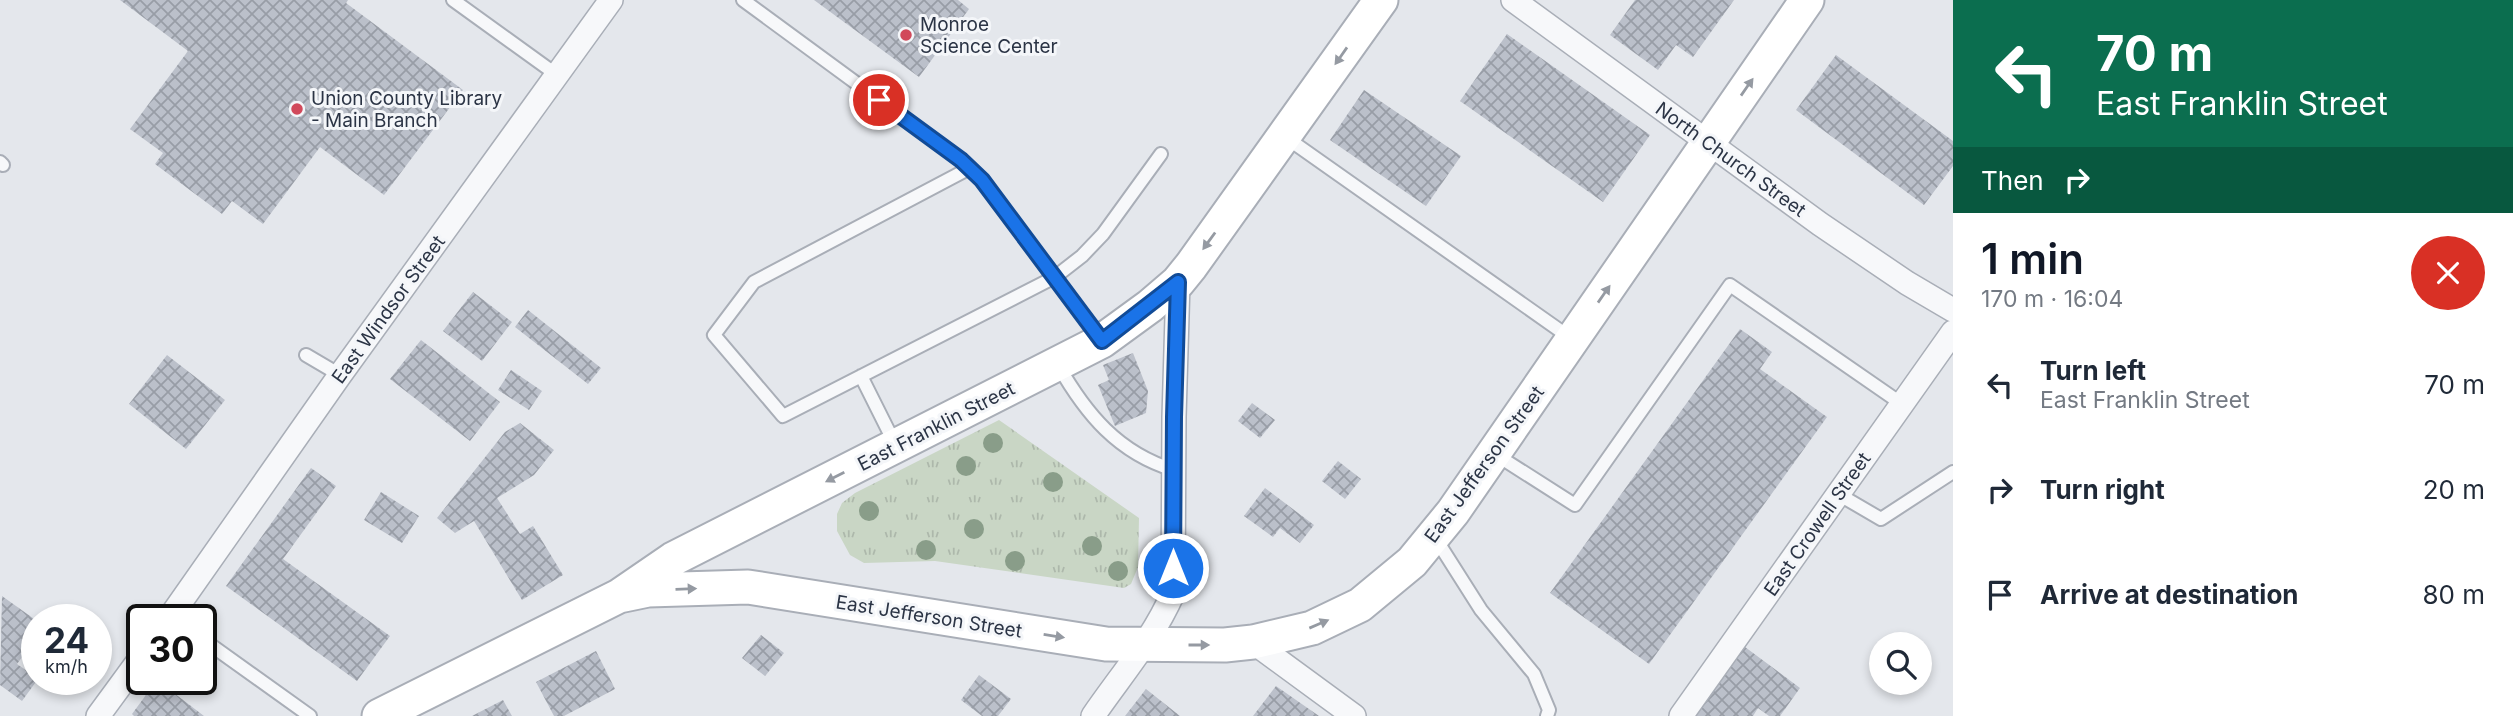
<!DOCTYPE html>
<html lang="en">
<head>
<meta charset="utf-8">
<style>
	:root { --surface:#fff; --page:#f6f6f7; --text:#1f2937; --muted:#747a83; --accent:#111827 }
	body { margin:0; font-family:Inter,sans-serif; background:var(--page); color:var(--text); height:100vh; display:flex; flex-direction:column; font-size:26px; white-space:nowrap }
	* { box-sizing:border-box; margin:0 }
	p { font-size:23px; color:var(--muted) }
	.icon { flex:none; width:38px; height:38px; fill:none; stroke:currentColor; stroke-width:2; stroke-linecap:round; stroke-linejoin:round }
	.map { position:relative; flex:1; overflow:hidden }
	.details { display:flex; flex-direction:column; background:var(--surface); width:560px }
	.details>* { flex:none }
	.banner { background:#0b6e4f; color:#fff; overflow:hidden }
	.tools { position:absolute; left:1869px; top:632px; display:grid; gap:14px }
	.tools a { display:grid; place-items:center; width:63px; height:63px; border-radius:50%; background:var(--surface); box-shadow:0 4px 10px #0003; font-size:35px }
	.speed { position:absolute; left:21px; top:604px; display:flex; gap:14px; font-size:35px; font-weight:700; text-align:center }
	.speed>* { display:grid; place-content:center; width:91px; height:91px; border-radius:50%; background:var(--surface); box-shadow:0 4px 10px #0003; line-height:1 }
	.speed small { font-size:18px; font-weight:400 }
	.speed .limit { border:4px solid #111; border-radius:10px; background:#fff; color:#111 }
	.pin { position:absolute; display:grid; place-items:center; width:60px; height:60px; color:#fff; margin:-30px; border:4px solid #fff; border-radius:50%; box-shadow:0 2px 7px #0007 }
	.me { position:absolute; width:77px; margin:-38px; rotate:0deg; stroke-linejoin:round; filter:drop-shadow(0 0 5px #0008) }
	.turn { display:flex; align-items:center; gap:24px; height:147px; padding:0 28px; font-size:32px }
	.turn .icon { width:91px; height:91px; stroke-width:2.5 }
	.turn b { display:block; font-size:49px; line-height:60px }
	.then { display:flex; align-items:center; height:66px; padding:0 28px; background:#0003; gap:14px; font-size:26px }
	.round { display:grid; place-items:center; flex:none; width:74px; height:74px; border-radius:37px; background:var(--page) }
	.summary { display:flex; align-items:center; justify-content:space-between; height:119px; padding:0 28px }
	h1 { font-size:42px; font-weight:600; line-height:52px; color:var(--accent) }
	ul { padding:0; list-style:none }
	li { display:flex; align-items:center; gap:21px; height:105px; padding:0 28px }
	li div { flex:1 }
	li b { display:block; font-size:26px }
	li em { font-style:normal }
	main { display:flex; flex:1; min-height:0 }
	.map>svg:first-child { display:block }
	.grass { fill:url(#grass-tufts) }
	.building { fill:url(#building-cross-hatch) }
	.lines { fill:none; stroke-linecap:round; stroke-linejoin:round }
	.lane-casing { stroke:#a9aeb7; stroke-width:16 }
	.street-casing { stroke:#a9aeb7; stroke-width:26 }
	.secondary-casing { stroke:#a9aeb7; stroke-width:37 }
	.lane { stroke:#f7f8fa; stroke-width:12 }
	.street { stroke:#f7f8fa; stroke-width:23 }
	.secondary { stroke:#fff; stroke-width:33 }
	.tree { fill:#899d89 }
	.oneway { fill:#959aa2 }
	.route-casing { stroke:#114b97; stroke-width:18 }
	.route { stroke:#1a73e8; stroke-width:12 }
	.poi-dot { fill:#d1495b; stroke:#f4f6f9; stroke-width:2.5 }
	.labels { text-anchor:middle; stroke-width:6; stroke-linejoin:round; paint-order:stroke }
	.poi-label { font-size:19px; fill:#2b3445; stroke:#f4f6f9; text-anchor:start }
	.street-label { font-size:19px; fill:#2b3445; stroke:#f4f6f9 }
</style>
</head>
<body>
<main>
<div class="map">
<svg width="1953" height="716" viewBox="0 0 1953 716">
	<defs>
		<pattern id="grass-tufts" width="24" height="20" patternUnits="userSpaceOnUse" patternTransform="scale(1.75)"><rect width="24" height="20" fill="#c9d6c5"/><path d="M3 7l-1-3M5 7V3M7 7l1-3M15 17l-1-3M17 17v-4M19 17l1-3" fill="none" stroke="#adb8ab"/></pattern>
		<pattern id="building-cross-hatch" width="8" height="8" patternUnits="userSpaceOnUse" patternTransform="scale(1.75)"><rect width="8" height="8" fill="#bbc0ca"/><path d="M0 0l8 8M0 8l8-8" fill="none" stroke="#989da6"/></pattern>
	</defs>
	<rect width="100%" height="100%" fill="#e4e7ec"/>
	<path class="grass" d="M999 420 1139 518 1138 567 1131 584 1124 588 935 561 864 563 850 555 837 531V514L842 503 855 493Z"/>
	<path class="building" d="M120 0H348L346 3 463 90 384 195 320 147 263 224 232 201 222 214 155 164 163 153 130 129 188 51Z
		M814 0H958L969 9 919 77Z
		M1635 0H1734L1693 57 1676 45 1658 70 1610 35Z
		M1507 34 1650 135 1603 202 1460 101Z
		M1836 55 1953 141V166L1924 205 1796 110Z
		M1364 90 1461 156 1426 206 1330 140Z
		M473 292 512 322 482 361 443 331Z
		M528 310 601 368 588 384 515 327Z
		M1740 329 1772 352 1760 369 1827 417 1649 664 1550 593Z
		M421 340 500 402 470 441 390 379Z
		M1133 353 1148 391 1146 413 1115 426 1098 385 1109 380 1103 365Z
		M167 355 225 400 186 449 129 404Z
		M511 370 542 391 529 410 498 390Z
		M1252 403 1275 420 1260 438 1238 421Z
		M520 423 554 450 534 475 497 498 520 534 533 526 563 575 522 600 474 521 455 533 437 518 505 432Z
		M1338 461 1361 479 1345 499 1322 481Z
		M311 468 336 486 283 559 390 636 357 681 226 586Z
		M1265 488 1314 525 1300 543 1280 528 1273 537 1244 516Z
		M381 492 419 516 402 543 364 520Z
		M2 596 37 621V637L17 664 38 679 22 701 0 685Z
		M761 635 784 653 765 676 742 658Z
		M1745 647 1800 688 1780 716H1769L1758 708 1753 716H1695Z
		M596 651 615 689 564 716H554L536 682Z
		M979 675 1011 699 998 716H982L961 700Z
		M157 680 204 716H134L132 714Z
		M1276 686 1319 716H1253Z
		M1146 689 1180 716H1125Z
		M503 700 512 716H472Z"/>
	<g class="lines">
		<defs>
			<path id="lane" d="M453 0 557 75
				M743 0 961 160 982 180 1102 341
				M1284 136 1572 339
				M0 162 3 165
				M970 168 754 282 714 335 783 416 1055 277 1082 256 1103 234 1161 154
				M306 355 340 375
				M1058 365C1086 414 1118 453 1174 470
				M861 376 895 444
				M1495 454 1575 505 1730 285 1902 404
				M1838 494 1881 519 1953 472
				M1434 536 1481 610 1534 674 1549 710 1547 716
				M201 638 310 716"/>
			<path id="street" d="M1513 0 1820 224 1907 283 1953 310
				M168 620 340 375 611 0
				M1253 642 1354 716
				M98 716 142 656
				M1093 716C1121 675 1153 639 1173 593L1174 417 1178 282
				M1681 716 1953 332"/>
			<path id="secondary" d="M619 596 648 590 748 587 1106 644 1225 645 1253 642 1312 628 1360 605 1412 562 1453 512 1807 0
				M379 716 619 596 673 559 1102 341 1150 306 1178 282 1191 266 1381 0"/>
		</defs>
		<use href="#lane" class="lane-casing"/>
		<use href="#street" class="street-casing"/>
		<use href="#secondary" class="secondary-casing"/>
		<use href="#lane" class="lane"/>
		<use href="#street" class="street"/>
		<use href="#secondary" class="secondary"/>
	</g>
	<g class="tree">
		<circle cx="993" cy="443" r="10"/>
		<circle cx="966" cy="466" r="10"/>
		<circle cx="1053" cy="482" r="10"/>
		<circle cx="869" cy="511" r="10"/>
		<circle cx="974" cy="529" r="10"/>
		<circle cx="1092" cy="546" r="10"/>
		<circle cx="926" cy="550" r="10"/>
		<circle cx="1015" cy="561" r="10"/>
		<circle cx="1118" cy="571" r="10"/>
	</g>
	<defs><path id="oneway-solid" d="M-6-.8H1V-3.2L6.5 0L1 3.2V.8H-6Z" transform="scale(1.75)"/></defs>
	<g class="oneway">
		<use href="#oneway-solid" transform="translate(1341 56) rotate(125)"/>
		<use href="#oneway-solid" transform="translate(1747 87) rotate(-55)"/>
		<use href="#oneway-solid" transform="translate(1209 241) rotate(126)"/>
		<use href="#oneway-solid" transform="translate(1604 294) rotate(-55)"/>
		<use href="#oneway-solid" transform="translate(835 477) rotate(153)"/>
		<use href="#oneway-solid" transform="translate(686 589) rotate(-2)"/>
		<use href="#oneway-solid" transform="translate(1319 624) rotate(-23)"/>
		<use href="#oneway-solid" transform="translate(1054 636) rotate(9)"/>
		<use href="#oneway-solid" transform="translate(1199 645)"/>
	</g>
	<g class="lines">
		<defs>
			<path id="route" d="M879 100 961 160 982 180 1102 341 1178 282 1174 417 1173 568"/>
		</defs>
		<use href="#route" class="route-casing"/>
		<use href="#route" class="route"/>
	</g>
	<g class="poi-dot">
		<circle cx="906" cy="35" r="7"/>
		<circle cx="297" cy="109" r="7"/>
	</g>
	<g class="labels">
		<g class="poi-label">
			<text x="920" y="31">Monroe<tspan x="920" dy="22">Science Center</tspan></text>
			<text x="311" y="105">Union County Library<tspan x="311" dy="22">- Main Branch</tspan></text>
		</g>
		<g class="street-label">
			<text transform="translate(1731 159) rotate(36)" y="7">North Church Street</text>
			<text transform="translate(388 309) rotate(-54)" y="7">East Windsor Street</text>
			<text transform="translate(936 426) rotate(-27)" y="7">East Franklin Street</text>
			<text transform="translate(1484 464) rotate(-54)" y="7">East Jefferson Street</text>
			<text transform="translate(1817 524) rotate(-55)" y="7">East Crowell Street</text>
			<text transform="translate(929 616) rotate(9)" y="7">East Jefferson Street</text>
		</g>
	</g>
</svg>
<div class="tools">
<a><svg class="icon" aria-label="search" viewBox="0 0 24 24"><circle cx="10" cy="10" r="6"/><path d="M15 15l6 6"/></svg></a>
</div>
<div class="speed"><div>24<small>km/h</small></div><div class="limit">30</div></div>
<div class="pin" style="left:879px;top:100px;background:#d93025"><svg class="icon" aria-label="arrive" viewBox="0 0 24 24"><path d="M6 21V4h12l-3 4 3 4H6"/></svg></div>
<svg class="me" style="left:1173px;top:568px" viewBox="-20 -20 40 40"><circle r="17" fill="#1a73e8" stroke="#fff" stroke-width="3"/><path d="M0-11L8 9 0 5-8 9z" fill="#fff"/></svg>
</div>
<section class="details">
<div class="banner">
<div class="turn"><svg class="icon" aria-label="left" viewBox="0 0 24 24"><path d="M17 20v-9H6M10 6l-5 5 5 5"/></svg><div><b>70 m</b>East Franklin Street</div></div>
<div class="then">Then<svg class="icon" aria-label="right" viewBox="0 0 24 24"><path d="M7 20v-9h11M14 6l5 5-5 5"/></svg></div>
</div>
<div class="summary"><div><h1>1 min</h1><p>170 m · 16:04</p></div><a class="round" style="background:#d93025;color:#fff"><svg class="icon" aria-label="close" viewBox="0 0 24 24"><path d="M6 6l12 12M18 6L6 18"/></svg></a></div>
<ul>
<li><svg class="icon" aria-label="left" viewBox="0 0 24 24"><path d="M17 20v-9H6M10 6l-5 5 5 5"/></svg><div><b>Turn left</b><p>East Franklin Street</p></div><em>70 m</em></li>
<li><svg class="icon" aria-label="right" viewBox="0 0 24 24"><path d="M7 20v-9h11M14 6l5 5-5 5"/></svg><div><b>Turn right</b></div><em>20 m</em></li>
<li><svg class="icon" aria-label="arrive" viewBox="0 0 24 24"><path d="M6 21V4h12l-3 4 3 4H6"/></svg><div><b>Arrive at destination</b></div><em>80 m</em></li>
</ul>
</section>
</main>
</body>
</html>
